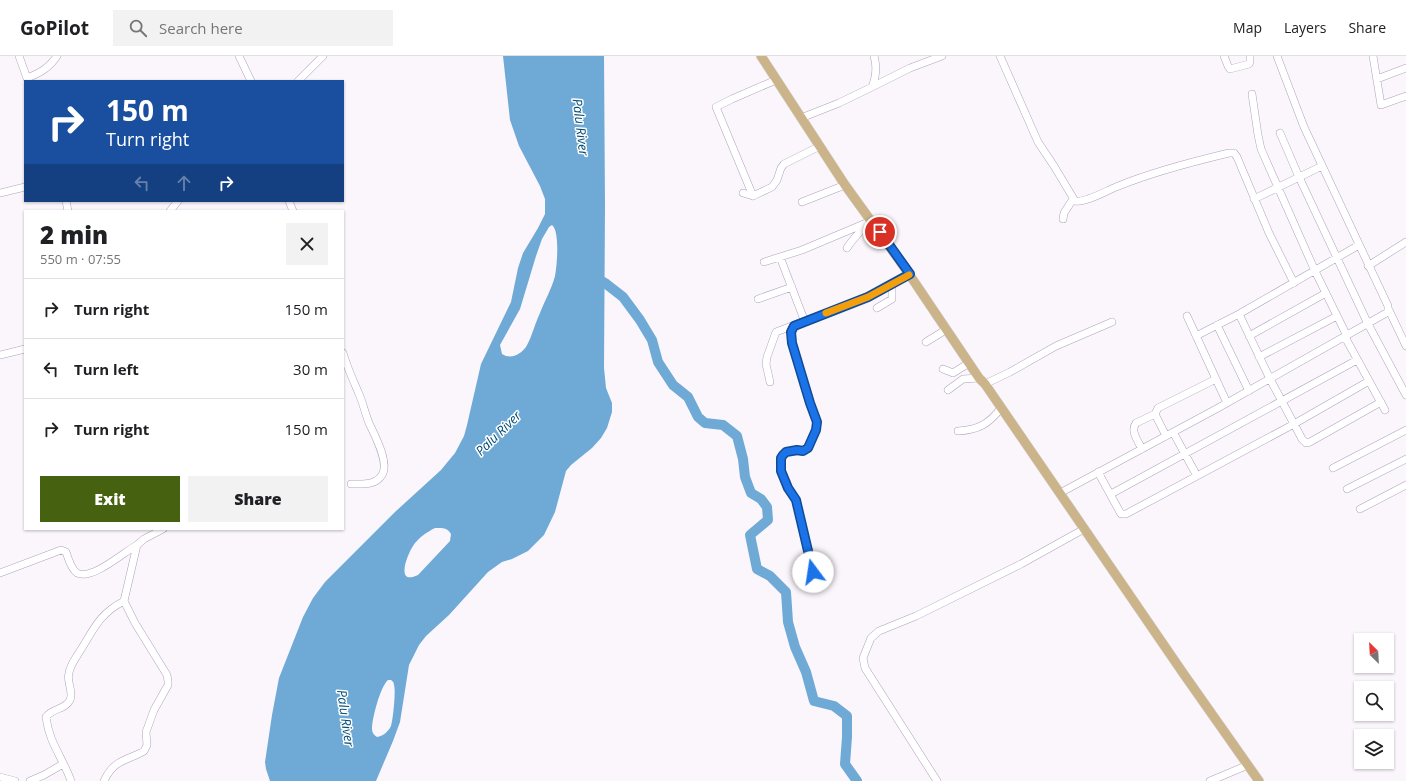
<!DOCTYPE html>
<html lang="en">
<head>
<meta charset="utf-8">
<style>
	:root { --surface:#fff; --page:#f2f2f2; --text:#202124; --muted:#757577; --line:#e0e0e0; --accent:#466110 }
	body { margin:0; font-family:"Open Sans",sans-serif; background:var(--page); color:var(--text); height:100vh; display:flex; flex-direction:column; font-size:15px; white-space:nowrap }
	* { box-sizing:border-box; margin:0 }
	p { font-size:13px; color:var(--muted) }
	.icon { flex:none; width:22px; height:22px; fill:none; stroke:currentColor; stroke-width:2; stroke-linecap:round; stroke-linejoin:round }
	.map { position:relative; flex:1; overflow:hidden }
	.details { position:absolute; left:24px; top:154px; width:320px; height:320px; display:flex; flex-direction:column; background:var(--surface); border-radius:0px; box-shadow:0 1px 3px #0004 }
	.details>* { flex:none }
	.banner { position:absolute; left:24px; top:24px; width:320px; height:122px; border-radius:0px; box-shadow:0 1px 3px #0004; background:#1a4fa0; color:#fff; overflow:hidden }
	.needle { width:26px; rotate:336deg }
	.buttons { position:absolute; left:1354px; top:577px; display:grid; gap:8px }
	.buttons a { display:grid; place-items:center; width:40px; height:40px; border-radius:0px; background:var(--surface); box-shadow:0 1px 3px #0004; font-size:20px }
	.pin { position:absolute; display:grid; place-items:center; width:34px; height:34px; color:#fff; margin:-17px; border:2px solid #fff; border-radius:50%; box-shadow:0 1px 4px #0007 }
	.me { position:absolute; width:44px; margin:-22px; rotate:346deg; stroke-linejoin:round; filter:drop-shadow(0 0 3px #0008) }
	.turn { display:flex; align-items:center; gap:14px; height:84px; padding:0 16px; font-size:18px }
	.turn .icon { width:52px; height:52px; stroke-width:2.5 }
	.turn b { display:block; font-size:28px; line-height:34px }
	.lanes { display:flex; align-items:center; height:38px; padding:0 16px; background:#0003; justify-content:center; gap:20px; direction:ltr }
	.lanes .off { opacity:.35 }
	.round { display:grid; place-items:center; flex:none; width:42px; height:42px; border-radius:0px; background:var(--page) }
	.overview { display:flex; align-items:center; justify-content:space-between; height:68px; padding:0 16px }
	h1 { font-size:24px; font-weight:800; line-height:30px }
	.primary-button { display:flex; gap:8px; margin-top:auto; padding:8px 16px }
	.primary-button a { flex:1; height:46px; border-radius:0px; background:var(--accent); color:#fff; font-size:16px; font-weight:800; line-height:46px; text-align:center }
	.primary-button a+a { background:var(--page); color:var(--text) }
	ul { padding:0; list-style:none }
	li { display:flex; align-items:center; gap:12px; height:60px; padding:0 16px; border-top:1px solid var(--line) }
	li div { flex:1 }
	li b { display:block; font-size:15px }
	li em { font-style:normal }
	header { display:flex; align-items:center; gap:24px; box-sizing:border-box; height:56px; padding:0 20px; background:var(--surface); border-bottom:1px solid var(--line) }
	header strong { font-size:19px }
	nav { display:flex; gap:22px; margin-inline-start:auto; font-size:14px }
	.search { width:280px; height:36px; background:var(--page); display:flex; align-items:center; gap:10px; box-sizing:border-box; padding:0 14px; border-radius:0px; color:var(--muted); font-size:15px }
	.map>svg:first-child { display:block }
	.water { fill:#6fa9d5; fill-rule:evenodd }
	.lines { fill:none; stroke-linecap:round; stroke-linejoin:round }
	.river { stroke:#6fa9d5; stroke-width:10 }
	.minor-casing { stroke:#b1a1be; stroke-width:8 }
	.major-casing { stroke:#d6d4d7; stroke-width:10 }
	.minor { stroke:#fff; stroke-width:7 }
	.major { stroke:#cbb489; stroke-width:9 }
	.route-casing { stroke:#114b97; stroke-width:10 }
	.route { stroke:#1a73e8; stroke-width:7 }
	.slow { stroke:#f59e0b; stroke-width:7 }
	.labels { text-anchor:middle; stroke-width:3; stroke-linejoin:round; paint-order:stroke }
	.water-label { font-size:13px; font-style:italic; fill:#014c76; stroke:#fff }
</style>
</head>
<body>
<header>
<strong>GoPilot</strong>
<div class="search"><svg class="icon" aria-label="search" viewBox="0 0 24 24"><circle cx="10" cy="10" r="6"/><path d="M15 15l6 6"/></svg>Search here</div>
<nav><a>Map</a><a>Layers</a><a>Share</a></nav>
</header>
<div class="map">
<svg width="1406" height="725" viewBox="0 0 1406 725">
	<rect width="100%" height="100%" fill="#faf6fc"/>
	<path class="water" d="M503 0H604L605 150 604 312 606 332 612 347V356L607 372 601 382 592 392 571 409 566 415 555 456 544 479 528 495 512 503 502 506 488 516 449 559 426 580 419 589 409 609 400 666 393 685 376 725H270L266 713 265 706 272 659 279 622 303 561 313 542 325 526 395 456 441 414 455 397 464 380 467 369 481 308 511 246 518 212 523 197 538 172 545 158V143L540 130 519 90 510 64ZM552 169C560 175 557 210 555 220 552 232 545 244 540 257 535 267 532 281 526 291 521 298 511 304 502 298L500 289 520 253 536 200 542 183 549 171ZM435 472C442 472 447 471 451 478L450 485 418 519C395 530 407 499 413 490 418 482 427 476 435 472ZM388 624H391C392 625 394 626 394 629 396 635 393 664 391 670 388 676 383 680 377 681 374 679 372 677 372 673 372 663 380 631 388 624Z"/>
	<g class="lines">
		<path class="river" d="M593 220 605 227 623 241 640 264 652 284 658 306 673 329 688 341 698 361 705 367 723 369 737 380 743 403 745 421 751 437 761 443 767 451 768 464 750 479 757 513 770 520 786 536 788 566 795 591 806 616 814 645 834 650 847 660V681L845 708 857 725"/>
		<defs>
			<path id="minor" d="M19 0 28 25
				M239 0 251 25
				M1000 0 1038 86 1054 110 1075 145C1085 147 1106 135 1116 131 1152 116 1191 106 1229 97H1234L1237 101 1269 177 1294 227
				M1224 0 1228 10 1230 13 1249 8 1250 6V0
				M1373 0 1381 49 1406 40
				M27 22C40 17 49 12 57 0
				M1377 23 1406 12
				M298 25 323 0
				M872 31 910 12 942 0
				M1252 38 1258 79 1261 93 1315 215 1347 280
				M801 62 839 47 872 31C876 21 877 10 874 0
				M1280 77 1299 121 1368 268 1406 339
				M0 137 25 131
				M743 137 753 140 772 131 777 124 781 112 784 108 820 90
				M753 140 716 51 732 43 776 24
				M1254 143 1322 110
				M66 145 68 155
				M289 145 293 155
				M802 146 845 129
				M170 155 178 145
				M1063 163 1064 157 1073 143
				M847 192C853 182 861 176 867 167
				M780 201 805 266
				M764 206 802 194 871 165
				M1368 210 1406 186
				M758 243 792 231
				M877 252 892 243V228
				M1389 254 1406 290
				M1239 258 1270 323 1302 383 1306 387 1310 386 1381 346
				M1187 260 1227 347
				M1217 269 1249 335
				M794 270 791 276 792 287 810 347 817 366 816 374 807 392 803 395 786 396 783 399 781 403V415L787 432 796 444 813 516
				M1196 280 1239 258 1359 189
				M1249 280 1326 237
				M1345 281 1385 354
				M926 286 947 273
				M343 297C347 311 353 324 359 338 363 347 365 357 369 367 374 378 390 407 382 419 375 430 362 428 351 428
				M0 299 25 293
				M1259 301 1337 260
				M943 313 953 317 969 307
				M770 326 766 308 767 301 776 276 868 241 910 218
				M985 328 1010 316 1056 290 1112 266
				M948 334 963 323 979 322
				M958 375C978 374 989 368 1001 352
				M1173 376 1197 420
				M1166 380 1155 358 1158 352 1216 323
				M1142 393C1138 385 1130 375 1136 367L1155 358
				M1333 412 1406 374
				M1098 416 1121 458H1126L1294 368 1369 325
				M1347 433 1406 403
				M1060 437 1218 352 1388 256V250L1304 71 1277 0
				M1111 438 1357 304
				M1360 453 1406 429
				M0 517 61 494 66 496C68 502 71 513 77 517 92 525 125 495 137 489
				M0 721 15 725
				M30 725 44 719 63 708
				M71 725C63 702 49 687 46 661 52 652 65 654 70 644 74 635 66 626 69 617 70 609 76 602 80 595 94 573 99 558 124 545
				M104 725C114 703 127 705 144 695L147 689 146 676 154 654 168 629V625L167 619 135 567 124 545 137 489 144 483 163 473
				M937 725 865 612 863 602 871 582 879 575 916 560 1021 508 1084 473
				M1210 725 1248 709"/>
			<path id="major" d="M761 0 845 129 905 212 979 322 985 328 1183 617 1259 725"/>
		</defs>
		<use href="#minor" class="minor-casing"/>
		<use href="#major" class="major-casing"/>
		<use href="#minor" class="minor"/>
		<use href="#major" class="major"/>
	</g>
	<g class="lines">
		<defs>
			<path id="route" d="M813 516 796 444 788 432 781 415V402L783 399 786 396 797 394 803 395 808 392 816 374 817 366 810 347 792 287 791 276 794 270 868 241 910 218 880 176"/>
		</defs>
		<use href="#route" class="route-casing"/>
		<use href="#route" class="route"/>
		<path class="slow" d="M826 257 868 241 909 219"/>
	</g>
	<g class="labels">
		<g class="water-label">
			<text transform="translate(581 71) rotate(83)" y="5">Palu River</text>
			<text transform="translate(498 377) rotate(-44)" y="5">Palu River</text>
			<text transform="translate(346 662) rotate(82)" y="5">Palu River</text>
		</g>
	</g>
</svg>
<div class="buttons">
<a><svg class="needle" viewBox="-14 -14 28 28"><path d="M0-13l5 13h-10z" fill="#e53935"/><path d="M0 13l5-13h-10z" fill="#757577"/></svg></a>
<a><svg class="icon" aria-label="search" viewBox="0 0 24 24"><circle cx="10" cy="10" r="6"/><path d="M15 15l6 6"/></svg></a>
<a><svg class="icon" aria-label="layers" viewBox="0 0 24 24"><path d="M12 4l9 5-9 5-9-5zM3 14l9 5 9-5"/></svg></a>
</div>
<div class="pin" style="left:880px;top:176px;background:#d93025"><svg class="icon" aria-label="arrive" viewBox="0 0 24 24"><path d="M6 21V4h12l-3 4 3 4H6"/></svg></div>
<svg class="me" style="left:813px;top:516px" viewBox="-20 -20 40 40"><circle r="19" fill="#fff"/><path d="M0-13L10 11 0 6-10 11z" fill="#1a73e8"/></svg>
<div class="banner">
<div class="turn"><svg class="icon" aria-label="right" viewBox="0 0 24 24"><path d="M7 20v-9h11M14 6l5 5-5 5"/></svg><div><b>150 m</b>Turn right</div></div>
<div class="lanes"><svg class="icon off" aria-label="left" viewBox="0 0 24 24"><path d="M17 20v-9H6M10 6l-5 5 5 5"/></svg><svg class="icon off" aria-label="ahead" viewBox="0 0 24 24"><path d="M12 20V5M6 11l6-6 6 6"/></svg><svg class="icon" aria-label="right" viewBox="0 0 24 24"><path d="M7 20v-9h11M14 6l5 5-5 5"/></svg></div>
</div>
<section class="details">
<div class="overview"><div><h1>2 min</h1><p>550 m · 07:55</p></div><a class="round"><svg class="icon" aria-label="close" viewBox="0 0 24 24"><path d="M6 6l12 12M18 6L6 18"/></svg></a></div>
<ul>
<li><svg class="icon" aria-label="right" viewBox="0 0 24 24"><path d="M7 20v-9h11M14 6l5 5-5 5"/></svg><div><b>Turn right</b></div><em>150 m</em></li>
<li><svg class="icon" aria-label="left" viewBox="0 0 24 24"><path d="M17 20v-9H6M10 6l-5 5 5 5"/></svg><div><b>Turn left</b></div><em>30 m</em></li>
<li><svg class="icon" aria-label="right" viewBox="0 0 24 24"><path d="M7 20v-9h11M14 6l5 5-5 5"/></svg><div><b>Turn right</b></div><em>150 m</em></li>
</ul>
<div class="primary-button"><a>Exit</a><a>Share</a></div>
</section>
</div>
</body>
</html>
